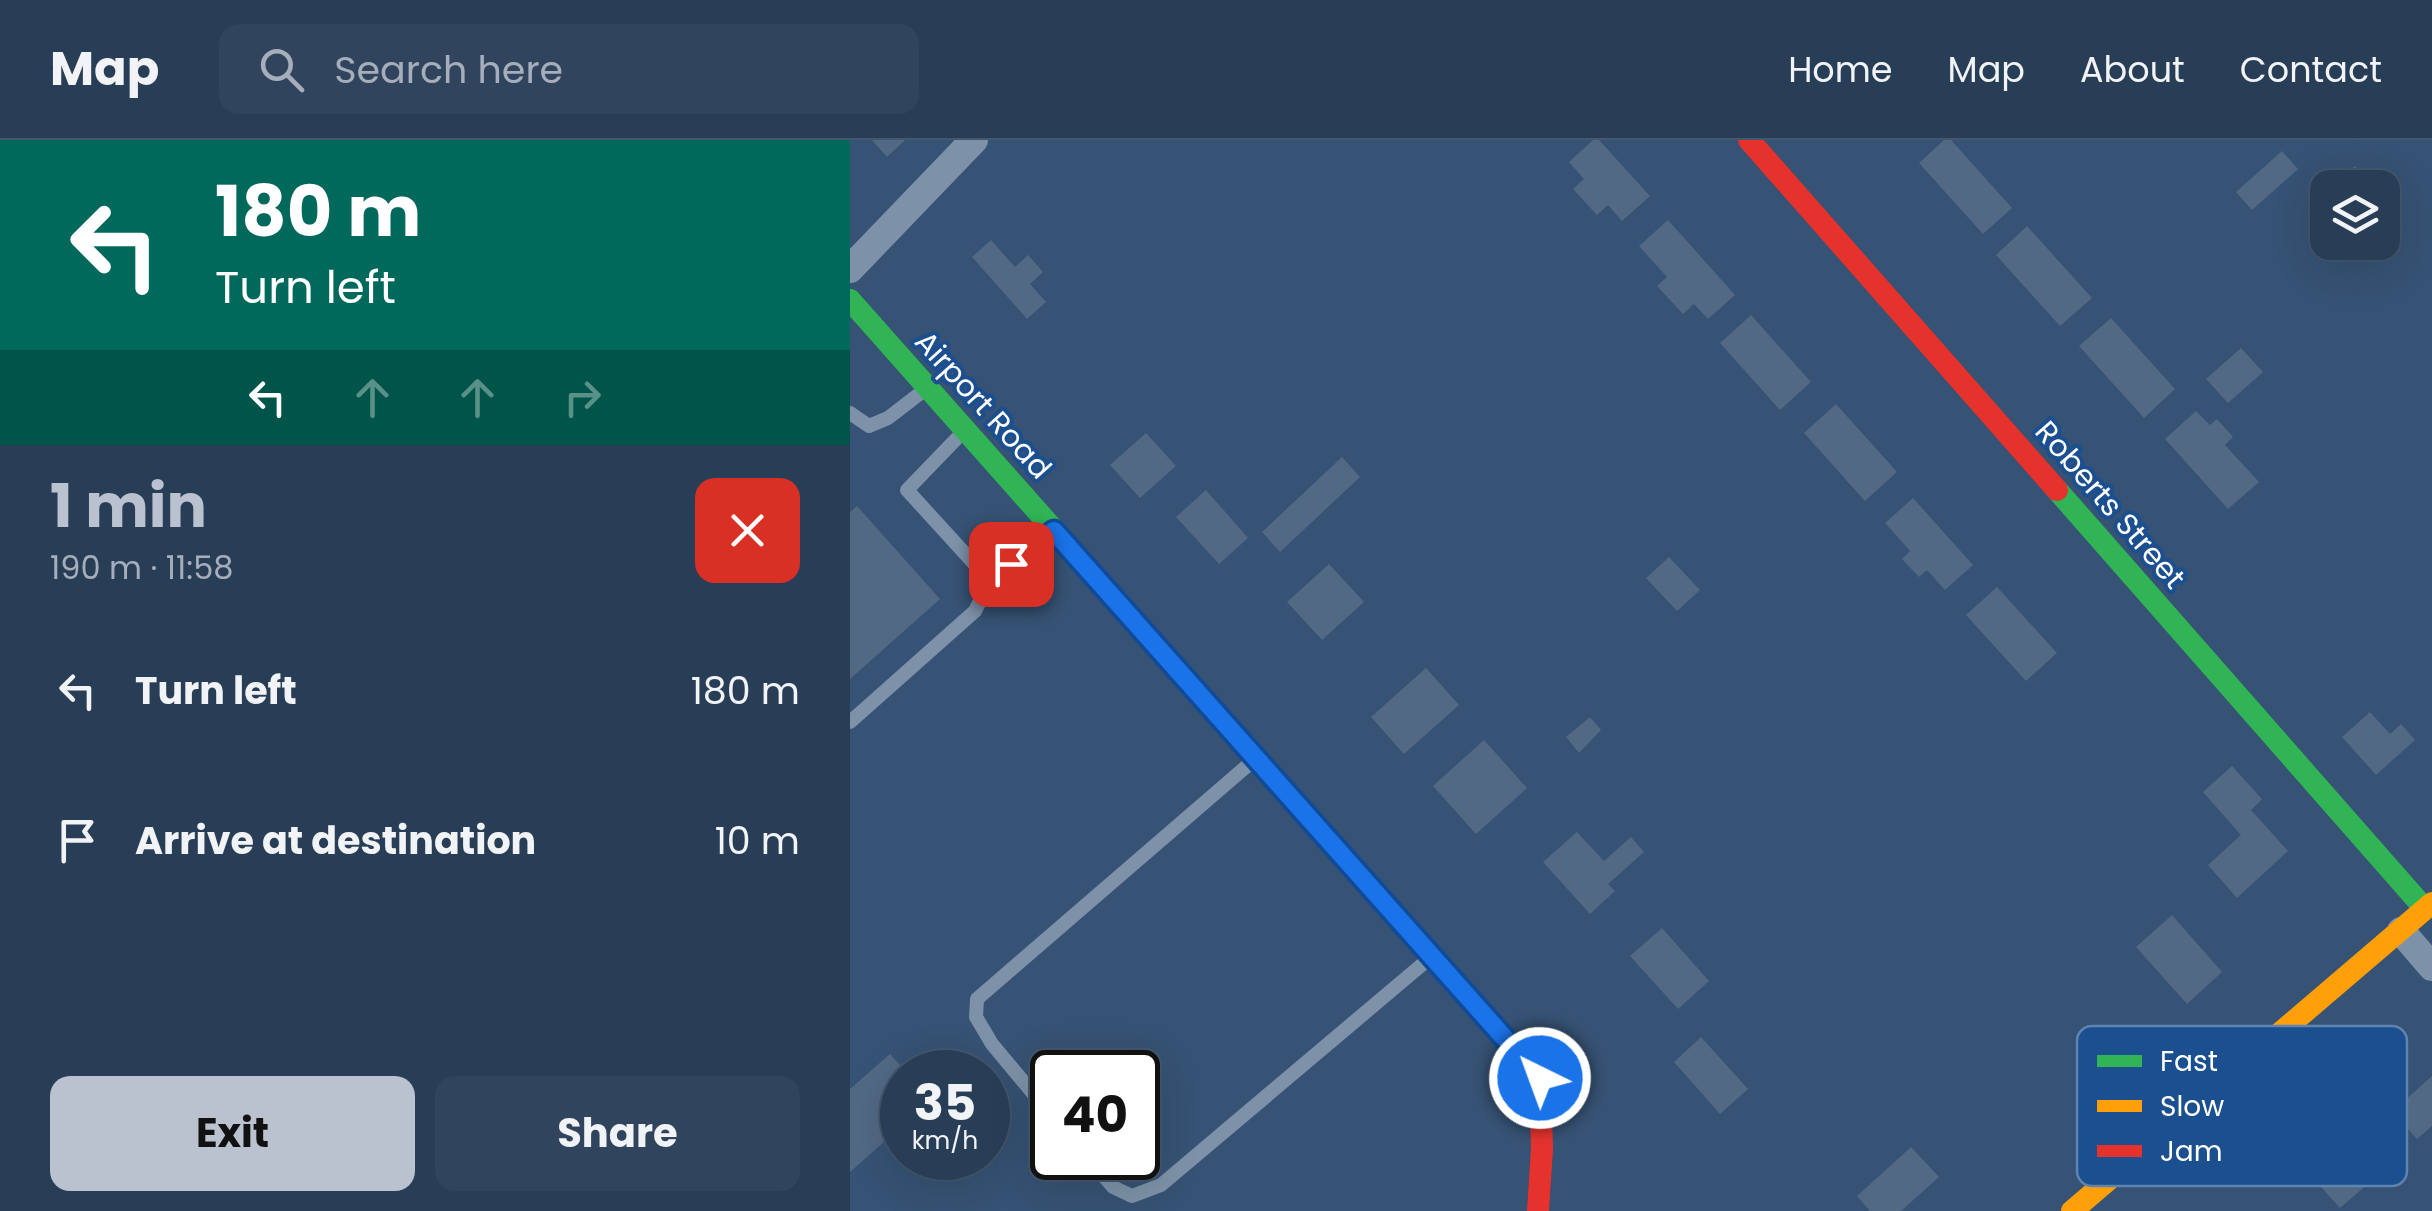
<!DOCTYPE html>
<html lang="en">
<head>
<meta charset="utf-8">
<style>
	:root { --surface:#283e57; --page:#30455d; --text:#f1f3f6; --muted:#a5aeba; --line:#44576d; --accent:#b9c2ce }
	body { margin:0; font-family:Poppins,sans-serif; background:var(--page); color:var(--text); height:100vh; display:flex; flex-direction:column; font-size:38px; white-space:nowrap }
	* { box-sizing:border-box; margin:0 }
	p { font-size:32px; color:var(--muted) }
	.icon { flex:none; width:55px; height:55px; fill:none; stroke:currentColor; stroke-width:2; stroke-linecap:round; stroke-linejoin:round }
	.map { position:relative; flex:1; overflow:hidden }
	.drawer { display:flex; flex-direction:column; background:var(--surface); width:850px }
	.drawer>* { flex:none }
	.hud { background:#00695c; color:#fff; overflow:hidden }
	.buttons { position:absolute; left:1460px; top:30px; display:grid; gap:20px }
	.buttons a { display:grid; place-items:center; width:90px; height:90px; border-radius:20px; background:var(--surface); box-shadow:0 10px 40px #0002,0 0 0 2px var(--line); font-size:50px }
	.speed { position:absolute; left:30px; top:910px; display:flex; gap:20px; font-size:50px; font-weight:700; text-align:center }
	.speed>* { display:grid; place-content:center; width:130px; height:130px; border-radius:50%; background:var(--surface); box-shadow:0 10px 40px #0002,0 0 0 2px var(--line); line-height:1 }
	.speed small { font-size:25px; font-weight:400 }
	.speed .limit { border:5px solid #111; border-radius:15px; background:#fff; color:#111 }
	.pin { position:absolute; display:grid; place-items:center; width:85px; height:85px; color:#fff; margin:-42px; border-radius:20px; box-shadow:0 5px 15px #0006 }
	.me { position:absolute; width:110px; margin:-55px; rotate:318deg; stroke-linejoin:round; filter:drop-shadow(0 0 8px #0008) }
	.turn { display:flex; align-items:center; gap:35px; height:210px; padding:0 50px; font-size:45px }
	.turn .icon { width:130px; height:130px; stroke-width:2.5 }
	.turn b { display:block; font-size:70px; line-height:85px }
	.lanes { display:flex; align-items:center; height:95px; padding:0 50px; background:#0003; justify-content:center; gap:50px; direction:ltr }
	.lanes .off { opacity:.35 }
	.round { display:grid; place-items:center; flex:none; width:105px; height:105px; border-radius:20px; background:var(--page) }
	.overview { display:flex; align-items:center; justify-content:space-between; height:170px; padding:0 50px }
	h1 { font-size:60px; font-weight:700; line-height:75px; color:var(--accent) }
	.button { display:flex; gap:20px; margin-top:auto; padding:20px 50px }
	.button a { flex:1; height:115px; border-radius:20px; background:var(--accent); color:#111; font-size:40px; font-weight:700; line-height:115px; text-align:center }
	.button a+a { background:var(--page); color:var(--text) }
	ul { padding:0; list-style:none }
	li { display:flex; align-items:center; gap:30px; height:150px; padding:0 50px }
	li div { flex:1 }
	li b { display:block; font-size:38px }
	li em { font-style:normal }
	header { display:flex; align-items:center; gap:60px; box-sizing:border-box; height:140px; padding:0 50px; background:var(--surface); border-bottom:2px solid var(--line) }
	header strong { font-size:48px }
	nav { display:flex; gap:55px; margin-inline-start:auto; font-size:35px }
	.search { width:700px; height:90px; background:var(--page); display:flex; align-items:center; gap:25px; box-sizing:border-box; padding:0 35px; border-radius:20px; color:var(--muted); font-size:38px }
	main { display:flex; flex:1; min-height:0 }
	.map>svg:first-child { display:block }
	.building { fill:#526984 }
	.lines { fill:none; stroke-linecap:round; stroke-linejoin:round }
	.lane { stroke:#7d92a8; stroke-width:14 }
	.street { stroke:#7d92a8; stroke-width:28 }
	.fast { stroke:#30b455; stroke-width:22 }
	.slow { stroke:#ff9f0a; stroke-width:22 }
	.jam { stroke:#e5322d; stroke-width:22 }
	.route-casing { stroke:#114b97; stroke-width:25 }
	.route { stroke:#1a73e8; stroke-width:18 }
	.labels { text-anchor:middle; stroke-width:8; stroke-linejoin:round; paint-order:stroke }
	.street-label { font-size:30px; fill:#fff; stroke:#1b4f8f }
	.key { fill:#1b4f8f; stroke:#5f84b1; stroke-width:2.5 }
	.key-label { font-size:28px; fill:#fff }
</style>
</head>
<body>
<header>
<strong>Map</strong>
<div class="search"><svg class="icon" aria-label="search" viewBox="0 0 24 24"><circle cx="10" cy="10" r="6"/><path d="M15 15l6 6"/></svg>Search here</div>
<nav><a>Home</a><a>Map</a><a>About</a><a>Contact</a></nav>
</header>
<main>
<section class="drawer">
<div class="hud">
<div class="turn"><svg class="icon" aria-label="left" viewBox="0 0 24 24"><path d="M17 20v-9H6M10 6l-5 5 5 5"/></svg><div><b>180 m</b>Turn left</div></div>
<div class="lanes"><svg class="icon" aria-label="left" viewBox="0 0 24 24"><path d="M17 20v-9H6M10 6l-5 5 5 5"/></svg><svg class="icon off" aria-label="ahead" viewBox="0 0 24 24"><path d="M12 20V5M6 11l6-6 6 6"/></svg><svg class="icon off" aria-label="ahead" viewBox="0 0 24 24"><path d="M12 20V5M6 11l6-6 6 6"/></svg><svg class="icon off" aria-label="right" viewBox="0 0 24 24"><path d="M7 20v-9h11M14 6l5 5-5 5"/></svg></div>
</div>
<div class="overview"><div><h1>1 min</h1><p>190 m · 11:58</p></div><a class="round" style="background:#d93025;color:#fff"><svg class="icon" aria-label="close" viewBox="0 0 24 24"><path d="M6 6l12 12M18 6L6 18"/></svg></a></div>
<ul>
<li><svg class="icon" aria-label="left" viewBox="0 0 24 24"><path d="M17 20v-9H6M10 6l-5 5 5 5"/></svg><div><b>Turn left</b></div><em>180 m</em></li>
<li><svg class="icon" aria-label="arrive" viewBox="0 0 24 24"><path d="M6 21V4h12l-3 4 3 4H6"/></svg><div><b>Arrive at destination</b></div><em>10 m</em></li>
</ul>
<div class="button"><a>Exit</a><a>Share</a></div>
</section>
<div class="map">
<svg width="1582" height="1071" viewBox="0 0 1582 1071">
	<rect width="100%" height="100%" fill="#365274"/>
	<path class="building" d="M22 0H55L37 17Z
		M743 0H749L800 56 772 81 758 65 747 75 723 49 734 39 719 22Z
		M1094 0H1101L1162 68 1133 94 1069 23Z
		M1432 11 1448 29 1402 70 1386 52Z
		M1505 26 1524 48H1481Z
		M818 80 885 155 858 179 844 164 833 174 807 146 817 137 789 106Z
		M1177 86 1242 158 1210 186 1146 115Z
		M141 100 165 127 178 115 193 132 180 144 196 162 177 179 122 117Z
		M901 175 961 242 930 270 870 203Z
		M1261 178 1325 249 1294 278 1229 206Z
		M1391 208 1413 232 1378 263 1356 239Z
		M986 264 1047 332 1015 361 954 293Z
		M1346 271 1360 285 1367 279 1383 297 1375 305 1409 342 1378 369 1315 299Z
		M296 293 326 326 290 358 260 325Z
		M492 317 510 337 430 412 412 392Z
		M356 350 398 398 369 424 326 377Z
		M1063 358 1123 425 1095 450 1077 430 1069 437 1052 419 1060 411 1035 383Z
		M7 366 90 459 0 539V372Z
		M819 417 850 450 827 471 796 438Z
		M479 424 514 462 472 500 437 462Z
		M1147 447 1207 513 1176 541 1116 475Z
		M576 528 609 565 554 614 521 577Z
		M1520 572 1540 594 1551 584 1565 600 1526 635 1492 597Z
		M740 577 751 590 729 613 716 597Z
		M634 600 677 648 626 694 583 646Z
		M1382 626 1412 659 1401 670 1438 711 1387 758 1358 725 1391 695 1353 652Z
		M727 692 754 721 781 697 794 712 758 744 765 751 740 774 693 722Z
		M1322 775 1372 832 1337 864 1286 807Z
		M812 788 859 841 828 869 780 816Z
		M851 897 898 949 870 974 824 922Z
		M40 914 56 932H52V986L0 1032V949Z
		M1582 936V986L1567 999 1542 972Z
		M1515 991 1543 1022 1490 1068 1462 1037Z
		M1061 1007 1089 1037 1051 1071H1020L1007 1056Z"/>
	<g class="lines">
		<path class="lane" d="M0 273 19 286 38 278 77 248
			M112 293 57 350 140 441 203 391
			M0 582 125 471 140 441
			M202 976 142 904 126 877 127 859 405 619
			M238 1018 263 1047 282 1056 311 1045 581 817"/>
		<path class="street" d="M0 129 124 0
			M1551 791 1582 827"/>
		<path class="fast" d="M0 160 606 843
			M1207 350 1575 769"/>
		<path class="slow" d="M1222 1071 1582 763"/>
		<path class="jam" d="M899 0 1207 350
			M606 843 690 938 692 1008 688 1071"/>
	</g>
	<g class="lines">
		<defs>
			<path id="route" d="M161 424 204 391 690 938"/>
		</defs>
		<use href="#route" class="route-casing"/>
		<use href="#route" class="route"/>
	</g>
	<g class="labels">
		<g class="street-label">
			<text transform="translate(133 265) rotate(48)" y="10">Airport Road</text>
			<text transform="translate(1260 365) rotate(49)" y="10">Roberts Street</text>
		</g>
	</g>
	<rect x="1227" y="886" width="330" height="160" rx="15" class="key"/>
	<rect x="1247" y="915" width="45" height="12" fill="#30b455"/>
	<rect x="1247" y="960" width="45" height="12" fill="#ff9f0a"/>
	<rect x="1247" y="1005" width="45" height="12" fill="#e5322d"/>
	<g class="key-label">
		<text x="1310" y="931">Fast</text>
		<text x="1310" y="976">Slow</text>
		<text x="1310" y="1021">Jam</text>
	</g>
</svg>
<div class="buttons">
<a><svg class="icon" aria-label="layers" viewBox="0 0 24 24"><path d="M12 4l9 5-9 5-9-5zM3 14l9 5 9-5"/></svg></a>
</div>
<div class="speed"><div>35<small>km/h</small></div><div class="limit">40</div></div>
<div class="pin" style="left:161px;top:424px;background:#d93025"><svg class="icon" aria-label="arrive" viewBox="0 0 24 24"><path d="M6 21V4h12l-3 4 3 4H6"/></svg></div>
<svg class="me" style="left:690px;top:938px" viewBox="-20 -20 40 40"><circle r="17" fill="#1a73e8" stroke="#fff" stroke-width="3"/><path d="M0-11L8 9 0 5-8 9z" fill="#fff"/></svg>
</div>
</main>
</body>
</html>
